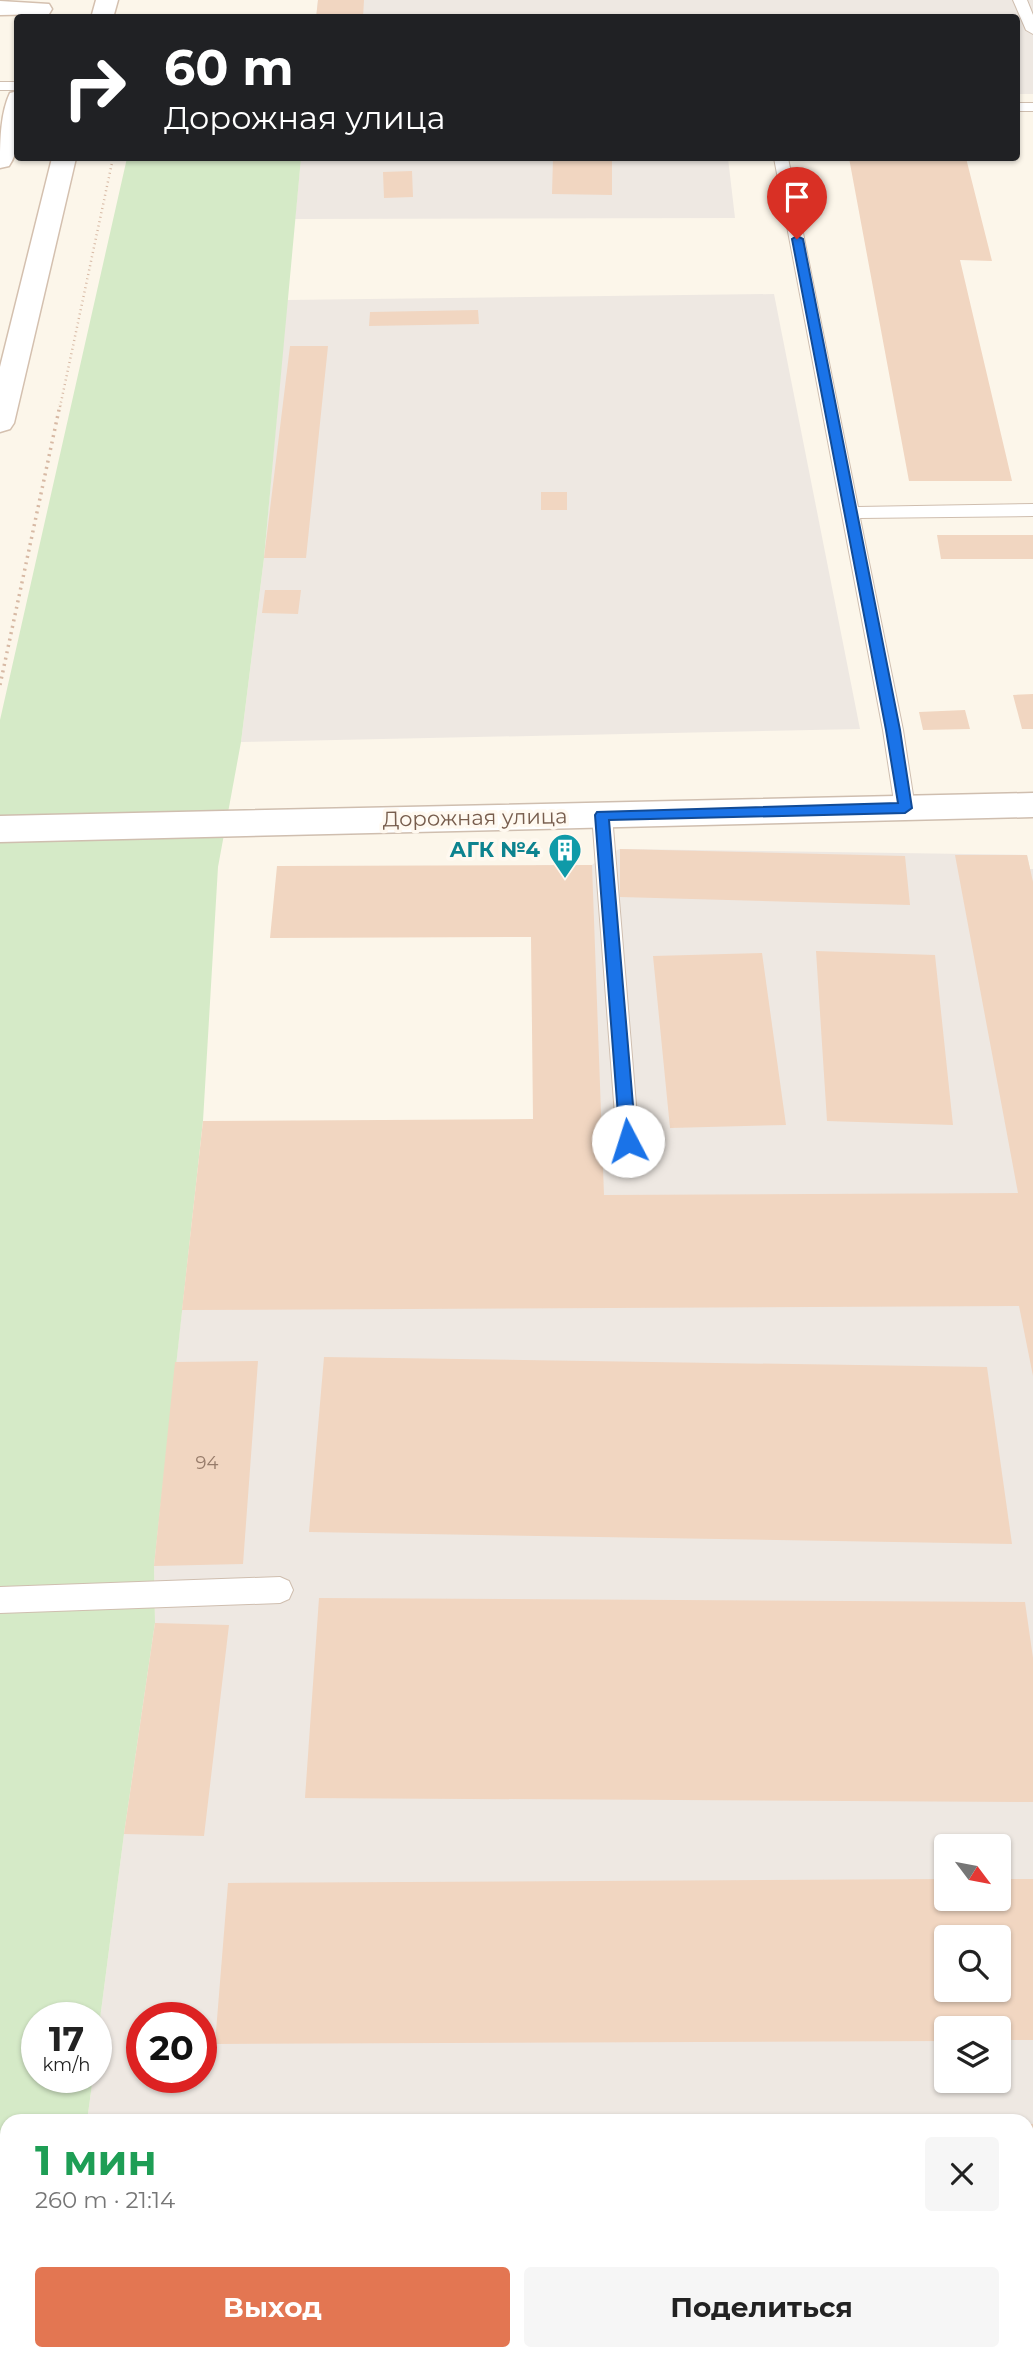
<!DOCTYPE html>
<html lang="ru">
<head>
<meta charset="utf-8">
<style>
	:root { --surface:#fff; --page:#f6f6f6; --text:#222; --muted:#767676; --accent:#e37652 }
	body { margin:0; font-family:Montserrat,sans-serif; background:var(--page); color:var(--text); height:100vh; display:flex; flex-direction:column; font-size:26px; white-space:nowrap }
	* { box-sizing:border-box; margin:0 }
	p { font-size:23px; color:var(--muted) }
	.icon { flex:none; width:38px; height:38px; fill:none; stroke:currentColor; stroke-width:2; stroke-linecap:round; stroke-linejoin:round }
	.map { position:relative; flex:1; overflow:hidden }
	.side { position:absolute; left:0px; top:2114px; width:1034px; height:247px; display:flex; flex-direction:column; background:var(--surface); border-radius:21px 21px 0 0; box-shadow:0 2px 5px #0004 }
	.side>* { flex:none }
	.guide { position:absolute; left:14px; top:14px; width:1006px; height:147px; border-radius:7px; box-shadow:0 2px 5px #0004; background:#202124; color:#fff; overflow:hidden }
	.needle { width:46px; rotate:122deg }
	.controls { position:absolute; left:934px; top:1834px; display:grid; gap:14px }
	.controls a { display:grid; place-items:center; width:77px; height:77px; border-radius:7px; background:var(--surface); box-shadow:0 2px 5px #0004; font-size:35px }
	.speed { position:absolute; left:21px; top:2002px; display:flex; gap:14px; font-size:35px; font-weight:700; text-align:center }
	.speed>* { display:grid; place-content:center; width:91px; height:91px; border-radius:50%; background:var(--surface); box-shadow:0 2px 5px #0004; line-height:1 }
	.speed small { font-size:18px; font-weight:400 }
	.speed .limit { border:10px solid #d22; background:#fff; color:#111 }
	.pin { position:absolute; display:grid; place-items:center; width:60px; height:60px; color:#fff; margin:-72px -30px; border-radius:50% 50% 50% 0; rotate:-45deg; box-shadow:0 0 7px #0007 }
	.pin .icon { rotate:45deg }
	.me { position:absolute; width:77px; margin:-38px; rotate:355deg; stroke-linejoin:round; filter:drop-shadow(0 0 5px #0008) }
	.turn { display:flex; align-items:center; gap:24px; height:147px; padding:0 35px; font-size:32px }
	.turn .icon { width:91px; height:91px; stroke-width:2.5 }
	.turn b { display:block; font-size:49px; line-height:60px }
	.round { display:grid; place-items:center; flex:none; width:74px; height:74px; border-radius:7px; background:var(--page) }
	.overview { display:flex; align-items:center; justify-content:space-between; height:119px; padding:0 35px }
	h1 { font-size:42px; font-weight:700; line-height:52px; color:#1e9e55 }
	.action { display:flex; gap:14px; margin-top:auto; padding:14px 35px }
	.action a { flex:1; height:80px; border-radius:7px; background:var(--accent); color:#fff; font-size:28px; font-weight:700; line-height:80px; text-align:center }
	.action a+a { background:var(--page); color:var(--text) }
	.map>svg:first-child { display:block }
	.industrial { fill:#eee8e2; fill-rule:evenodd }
	.green { fill:#d5eac7 }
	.building { fill:#f1d6c1; fill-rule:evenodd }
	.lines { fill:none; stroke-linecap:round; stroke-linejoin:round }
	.lane-casing { stroke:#cfbeaf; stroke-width:2 }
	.street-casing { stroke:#cfbeaf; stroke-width:3 }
	.secondary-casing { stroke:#d4c0af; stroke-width:3 }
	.path-far1 { stroke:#d7b9a4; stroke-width:2.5; stroke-dasharray:1 3.5; stroke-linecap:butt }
	.path { stroke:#d7b9a4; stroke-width:3.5; stroke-dasharray:2 4.5; stroke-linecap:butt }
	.lane { fill:#fff; fill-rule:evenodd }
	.street { fill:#fff; fill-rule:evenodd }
	.secondary { fill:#fff; fill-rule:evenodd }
	.route { fill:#1a73e8; stroke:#114b97; stroke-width:2 }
	.labels { text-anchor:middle; stroke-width:7; stroke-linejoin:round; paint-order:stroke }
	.number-label { font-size:18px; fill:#967b6a }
	.street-label { font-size:21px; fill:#775d4d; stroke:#fff9f0 }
	.culture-label { font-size:21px; font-weight:bold; fill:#0d838f; stroke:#fff9f0; text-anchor:end }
</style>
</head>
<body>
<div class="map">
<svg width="1033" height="2360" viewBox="0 0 1033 2360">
	<rect width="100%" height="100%" fill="#fcf6ea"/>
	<path class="industrial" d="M318 0H1033V94H1017V18H316Z
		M301 158H728L735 218 295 219Z
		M774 294 860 729 241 742 264 558 287 300Z
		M620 849 1027 855 1030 869H1033V2270H1027V2121H87L93 2077H96V2050L124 1834 155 1623 154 1566 182 1310 537 1231 536 865H592L605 855ZM947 1846H999V1899H947ZM947 1937H999V1990H947ZM142 2018H201V2077H142ZM947 2028H999V2081H947Z"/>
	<path class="green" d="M127 158H301L264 558 241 742 218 867 203 1121 154 1566 155 1623 124 1834 96 2050V2018H37V2077H93L87 2121H7V2354H74V2360H0V720Z"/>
	<path class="building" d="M318 0H364L363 18H316Z
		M553 158H612V195L552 194Z
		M849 158H966L992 261 960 260 1012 481H909Z
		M412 171 413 197 384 198 383 172Z
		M478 310 479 324 369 326 370 312Z
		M290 346H328L306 558H264Z
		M541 492H567V510H541Z
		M937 535H1033V559H941Z
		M265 590H301L298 614 262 613Z
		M1033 694V729H1022L1013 695Z
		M965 710 970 729 923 730 919 712Z
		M620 849 905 856 910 905 620 897Z
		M955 855H1027L1033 882V1376L1019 1306 182 1310 203 1121 533 1119 531 937 270 938 277 866 592 865 604 1195 1018 1193Z
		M816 951 935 955 953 1125 827 1121Z
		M762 953 786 1125 670 1128 653 956Z
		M324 1357 987 1367 1012 1544 309 1532Z
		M258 1361 243 1564 154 1566 175 1362Z
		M319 1598 1025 1602 1033 1658V1802L305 1798Z
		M155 1623 229 1625 204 1836 124 1834Z
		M947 1879V1899H999V1879H1033V2040H999V2028H947V2041L215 2044 228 1883ZM947 1937H999V1990H947Z
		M1027 2124H1033V2270H1027Z"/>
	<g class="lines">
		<defs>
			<path id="lane" d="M1013 0H1027L1033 15V34L1026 30Z
				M0 82H18V90H0Z
				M1017 103H1033V111H1017Z
				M774 158H788L858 507 1033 504V516L860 518 903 730 915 808 912 813 905 815 898 813 895 808 883 730Z
				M602 808 609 810 612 815 639 1141 636 1148 628 1150 620 1148 617 1141 592 815 595 810Z
				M280 1577 289 1581 293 1590 289 1599 280 1603 0 1613V1587Z"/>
			<path id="street" d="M1033 793V817L0 842V816Z"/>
			<path id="secondary" d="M96 0H118L113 18H91Z
				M0 1 49 4 52 9 49 14 0 15Z
				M18 91C18 115 23 146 9 166L0 168C0 144 0 114 10 93Z
				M52 158H76L14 423 10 429 0 432V367Z"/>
		</defs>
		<use href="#lane" class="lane-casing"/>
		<use href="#street" class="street-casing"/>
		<use href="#secondary" class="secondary-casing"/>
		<path class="path-far1" d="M60 407 113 158"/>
		<path class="path" d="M0 685 60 405"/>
		<use href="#lane" class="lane"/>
		<use href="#street" class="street"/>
		<use href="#secondary" class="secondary"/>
	</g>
	<path class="route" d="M797 236 803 239 900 730 912 808 905 813 609 820 636 1141 628 1147 620 1141 595 815 597 812 898 803 886 730 792 239Z"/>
	<defs>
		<symbol id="building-pin" viewBox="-11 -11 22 30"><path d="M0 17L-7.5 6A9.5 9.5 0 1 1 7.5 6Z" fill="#0f9aa8" stroke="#fff9f0"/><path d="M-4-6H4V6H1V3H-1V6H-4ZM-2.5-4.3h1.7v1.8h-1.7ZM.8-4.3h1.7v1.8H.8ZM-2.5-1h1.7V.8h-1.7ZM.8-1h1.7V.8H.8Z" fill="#fff"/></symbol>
	</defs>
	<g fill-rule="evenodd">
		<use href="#building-pin" x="546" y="831" width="38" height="52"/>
	</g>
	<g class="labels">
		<g class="number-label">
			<text x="207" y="1469">94</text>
		</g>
		<g class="street-label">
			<text transform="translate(475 818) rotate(-1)" y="7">Дорожная улица</text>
		</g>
		<g class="culture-label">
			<text x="540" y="857">АГК №4</text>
		</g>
	</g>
</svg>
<div class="controls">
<a><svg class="needle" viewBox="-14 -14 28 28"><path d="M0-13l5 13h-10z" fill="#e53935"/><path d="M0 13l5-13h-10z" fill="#767676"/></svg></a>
<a><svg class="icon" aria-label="search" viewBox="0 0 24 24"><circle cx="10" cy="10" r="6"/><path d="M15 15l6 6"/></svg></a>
<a><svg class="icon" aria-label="layers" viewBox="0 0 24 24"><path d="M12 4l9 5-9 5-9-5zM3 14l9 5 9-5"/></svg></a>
</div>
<div class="speed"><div>17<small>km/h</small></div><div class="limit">20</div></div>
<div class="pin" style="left:797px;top:239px;background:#d93025"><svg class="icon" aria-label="arrive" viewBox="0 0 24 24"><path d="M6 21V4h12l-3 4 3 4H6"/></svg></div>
<svg class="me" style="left:628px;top:1141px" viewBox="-20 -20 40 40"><circle r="19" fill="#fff"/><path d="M0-13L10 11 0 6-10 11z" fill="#1a73e8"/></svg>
<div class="guide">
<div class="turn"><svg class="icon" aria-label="right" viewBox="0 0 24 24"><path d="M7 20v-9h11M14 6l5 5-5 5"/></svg><div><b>60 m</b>Дорожная улица</div></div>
</div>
<section class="side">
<div class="overview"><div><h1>1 мин</h1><p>260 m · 21:14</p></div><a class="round"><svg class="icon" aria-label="close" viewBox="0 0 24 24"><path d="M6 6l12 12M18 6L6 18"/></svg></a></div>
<div class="action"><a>Выход</a><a>Поделиться</a></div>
</section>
</div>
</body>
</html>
